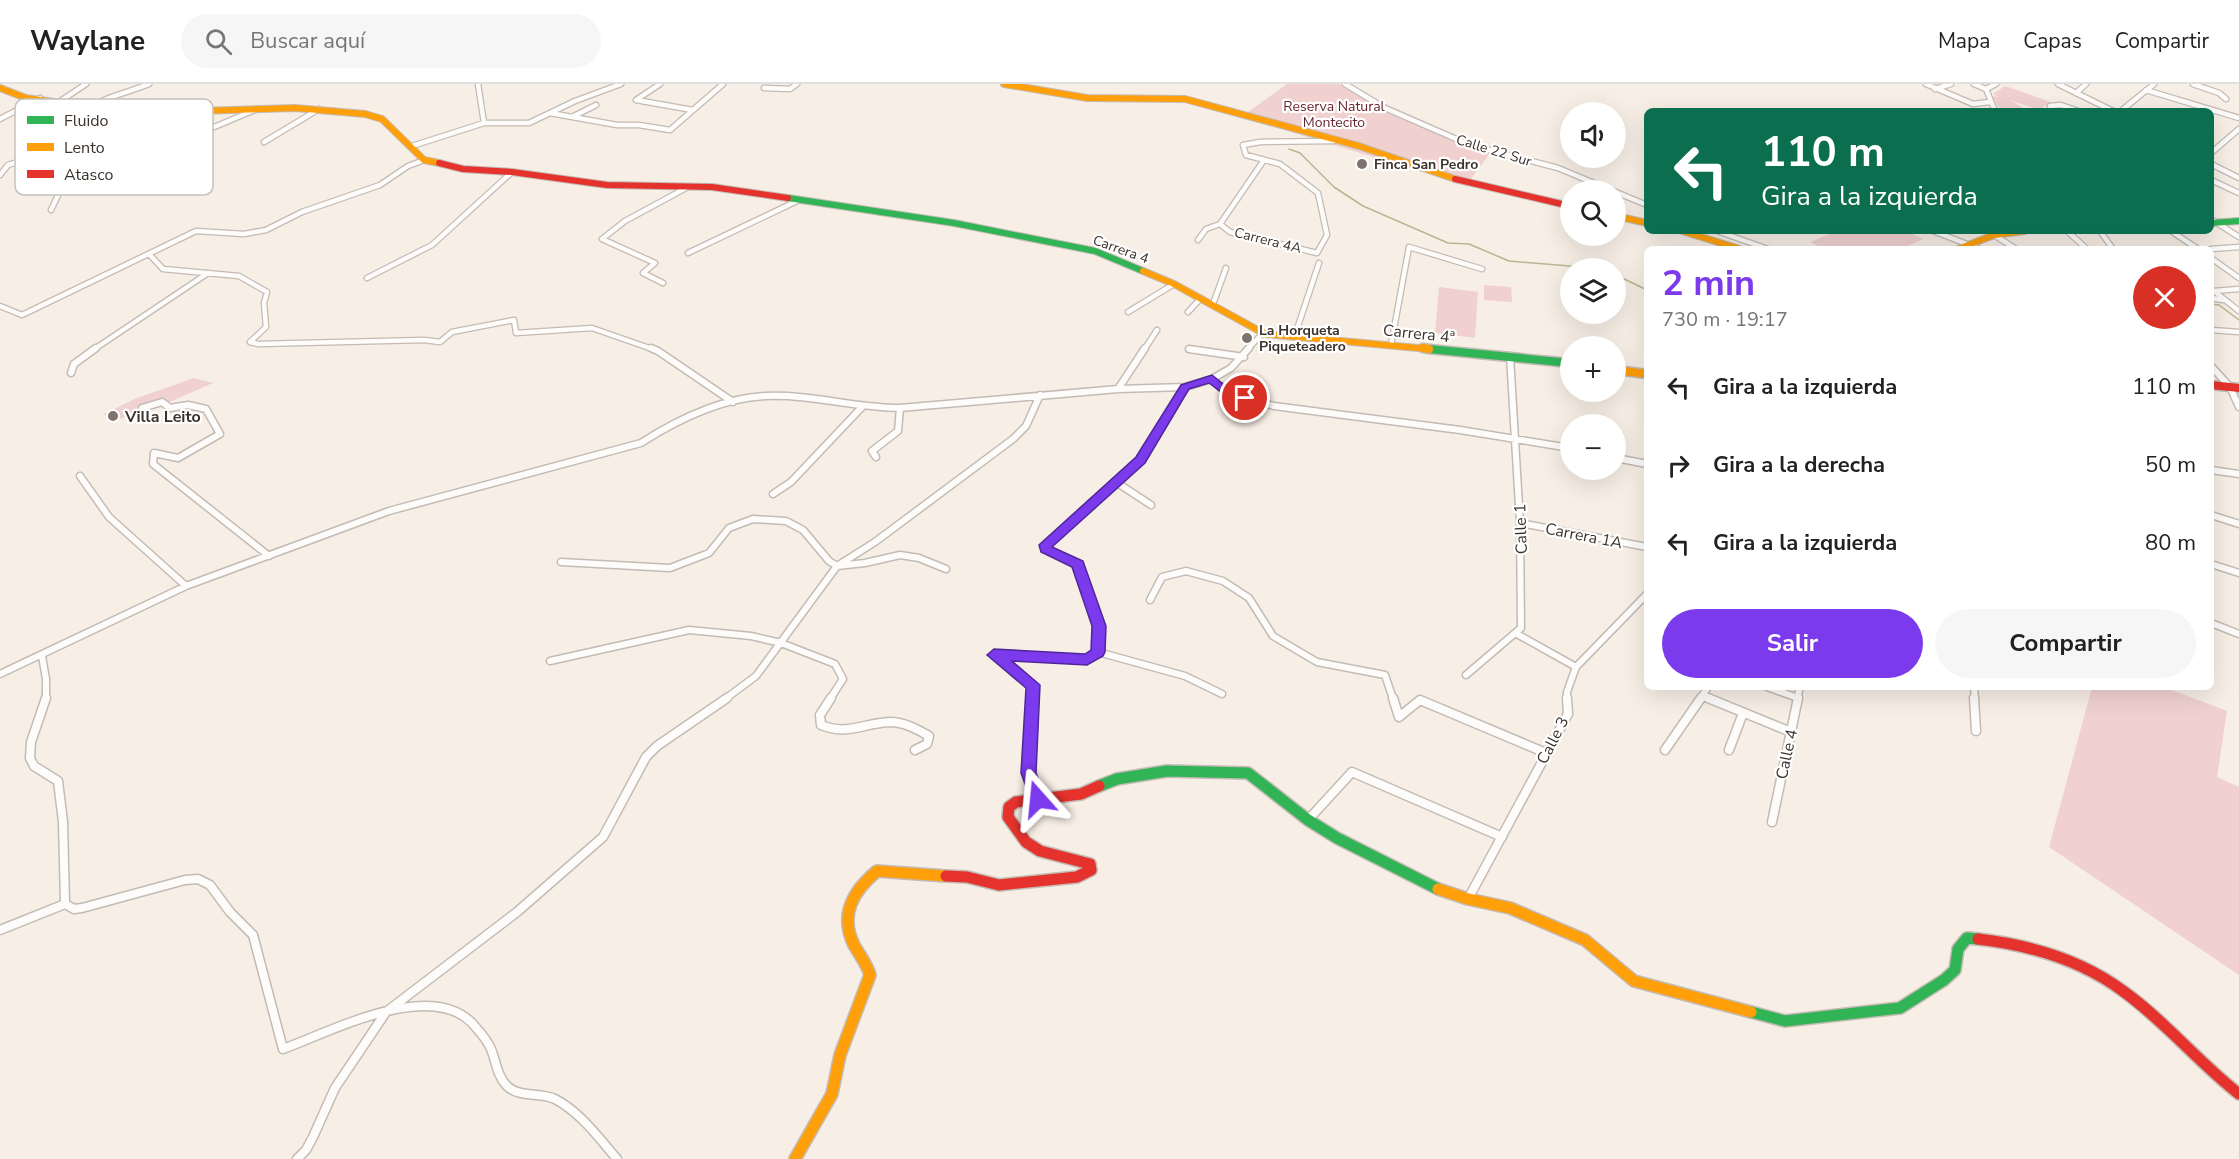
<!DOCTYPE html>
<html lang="es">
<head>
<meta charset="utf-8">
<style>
	:root { --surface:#fff; --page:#f6f6f6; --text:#222; --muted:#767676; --line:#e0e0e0; --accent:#7c3aed }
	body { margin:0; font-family:"Nunito Sans",sans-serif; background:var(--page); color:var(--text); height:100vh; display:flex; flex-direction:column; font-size:22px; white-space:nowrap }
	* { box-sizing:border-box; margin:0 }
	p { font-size:20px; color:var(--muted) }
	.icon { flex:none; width:33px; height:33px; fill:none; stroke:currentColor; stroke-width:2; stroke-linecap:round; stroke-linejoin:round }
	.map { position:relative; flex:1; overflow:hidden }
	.drawer { position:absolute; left:1644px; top:162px; width:570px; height:444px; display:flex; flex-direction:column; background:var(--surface); border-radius:9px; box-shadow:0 6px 24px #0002 }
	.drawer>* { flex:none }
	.guide { position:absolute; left:1644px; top:24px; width:570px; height:126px; border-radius:9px; box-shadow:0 6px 24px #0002; background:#0b6e4f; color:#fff; overflow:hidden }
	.controls { position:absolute; left:1560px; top:18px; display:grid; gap:12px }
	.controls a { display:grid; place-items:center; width:66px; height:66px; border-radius:50%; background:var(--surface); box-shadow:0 6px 24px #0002; font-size:30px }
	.pin { position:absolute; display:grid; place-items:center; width:51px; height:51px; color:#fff; margin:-26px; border:3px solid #fff; border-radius:50%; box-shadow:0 2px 6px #0007 }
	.me { position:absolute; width:66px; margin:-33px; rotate:342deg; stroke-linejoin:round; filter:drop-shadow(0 0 4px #0008) }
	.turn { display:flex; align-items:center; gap:21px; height:126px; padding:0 18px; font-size:27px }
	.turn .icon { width:78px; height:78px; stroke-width:2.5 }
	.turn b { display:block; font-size:42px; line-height:51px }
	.round { display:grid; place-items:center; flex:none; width:63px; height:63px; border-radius:32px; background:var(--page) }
	.headline { display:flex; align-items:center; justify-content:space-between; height:102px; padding:0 18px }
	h1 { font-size:36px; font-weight:700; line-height:45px; color:var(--accent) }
	.primary-button { display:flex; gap:12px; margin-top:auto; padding:12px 18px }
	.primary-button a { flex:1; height:69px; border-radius:36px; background:var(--accent); color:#fff; font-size:24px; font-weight:700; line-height:69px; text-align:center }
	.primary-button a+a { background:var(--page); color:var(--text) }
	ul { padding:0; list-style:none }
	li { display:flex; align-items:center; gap:18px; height:78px; padding:0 18px }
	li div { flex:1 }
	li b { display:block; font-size:22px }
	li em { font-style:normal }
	header { display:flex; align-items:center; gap:36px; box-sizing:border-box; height:84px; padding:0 30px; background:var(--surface); border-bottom:2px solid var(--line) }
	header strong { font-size:28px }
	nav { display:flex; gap:33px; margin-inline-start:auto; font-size:21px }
	.search { width:420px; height:54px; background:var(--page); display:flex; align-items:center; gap:15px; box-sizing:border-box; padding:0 21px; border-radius:33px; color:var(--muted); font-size:22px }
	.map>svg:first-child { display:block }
	.green { fill:#f0d1d0 }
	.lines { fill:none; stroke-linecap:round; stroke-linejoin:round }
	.stream { stroke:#b6b794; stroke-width:1.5 }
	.street-far2-casing { stroke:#c3bbb4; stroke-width:7 }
	.street-far1-casing { stroke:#c3bbb4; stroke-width:9 }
	.street-casing { stroke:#c3bbb4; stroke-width:11 }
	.fast-far2-casing { stroke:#c3bbb4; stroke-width:8 }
	.fast-far1-casing { stroke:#c3bbb4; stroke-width:11 }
	.fast-casing { stroke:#c3bbb4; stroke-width:14 }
	.slow-far2-casing { stroke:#c3bbb4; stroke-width:8 }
	.slow-far1-casing { stroke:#c3bbb4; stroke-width:11 }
	.slow-casing { stroke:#c3bbb4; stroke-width:14 }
	.jam-far2-casing { stroke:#c3bbb4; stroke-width:8 }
	.jam-far1-casing { stroke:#c3bbb4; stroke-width:11 }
	.jam-casing { stroke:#c3bbb4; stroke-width:14 }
	.street-far2 { stroke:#fefcfb; stroke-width:4.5 }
	.street-far1 { stroke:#fefcfb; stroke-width:6 }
	.street { stroke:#fefcfb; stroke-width:8 }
	.fast-far2 { stroke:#30b455; stroke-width:6 }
	.fast-far1 { stroke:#30b455; stroke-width:8 }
	.fast { stroke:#30b455; stroke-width:11 }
	.slow-far2 { stroke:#ff9f0a; stroke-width:6 }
	.slow-far1 { stroke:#ff9f0a; stroke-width:8 }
	.slow { stroke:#ff9f0a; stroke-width:11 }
	.jam-far2 { stroke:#e5322d; stroke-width:6 }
	.jam-far1 { stroke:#e5322d; stroke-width:8 }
	.jam { stroke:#e5322d; stroke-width:11 }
	.route { fill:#7c3aed; stroke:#51269a; stroke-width:1.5 }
	.poi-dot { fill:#7c746c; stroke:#fff; stroke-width:2 }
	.labels { text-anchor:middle; stroke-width:4.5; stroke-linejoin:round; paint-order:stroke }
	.far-park-label { font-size:14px; fill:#672634; stroke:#fff }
	.far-street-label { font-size:14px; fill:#3a322b; stroke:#fff }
	.far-poi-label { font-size:14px; font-weight:bold; fill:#3a322b; stroke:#fff; text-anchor:start }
	.street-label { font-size:16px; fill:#3a322b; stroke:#fff }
	.poi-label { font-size:16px; font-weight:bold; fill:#3a322b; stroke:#fff; text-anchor:start }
	.key { fill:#fff; stroke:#c4c2bf; stroke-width:1.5 }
	.key-label { font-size:16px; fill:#3a322b }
</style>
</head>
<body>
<header>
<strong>Waylane</strong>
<div class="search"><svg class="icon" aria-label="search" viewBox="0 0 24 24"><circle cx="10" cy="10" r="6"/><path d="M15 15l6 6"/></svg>Buscar aquí</div>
<nav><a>Mapa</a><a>Capas</a><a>Compartir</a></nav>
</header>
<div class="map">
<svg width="2239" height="1075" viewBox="0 0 2239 1075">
	<rect width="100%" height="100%" fill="#f7eee5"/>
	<path class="green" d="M1287 0H1339L1492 67 1466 101 1241 33Z
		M2005 2 2051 18 2039 26 2010 16 2028 27H2001L1992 12 1998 13 1993 10Z
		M1836 147H1907L1923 155 1902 165H1823L1811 158Z
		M1484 201 1511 203 1512 218 1484 216Z
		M1439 203 1478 208 1475 254 1435 249Z
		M194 294 213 299 167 319 111 338 104 330 137 314Z
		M2092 603H2164L2227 627 2217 693 2239 703V891L2049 763Z"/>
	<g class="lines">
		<path class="stream" d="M1289 65 1300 69 1334 103 1363 122 1448 159 1469 160 1509 177 1594 184
			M1616 191 1647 206
			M2211 220 2219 221 2239 236"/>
		<defs>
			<path id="street-far2" d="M660 0 636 16 693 26
				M1345 0 1385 24 1470 61 1558 84 1647 121
				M1926 0 1973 20 1990 18
				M1974 0 1986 5
				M2058 0 2113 27
				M2193 0 2219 9 2226 15
				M764 4 790 5 797 0
				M1935 5 1951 0
				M1986 5 1995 27
				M1986 5 1996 0
				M2146 6 2239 34
				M2076 9 2086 0
				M59 18 86 0
				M90 23C110 11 127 9 149 0
				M2054 27 2050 22 2061 21 2078 27
				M2121 27 2154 0
				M550 29 617 41H639L670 46 723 0
				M572 33 596 21
				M0 35 40 14
				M484 39H529L575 17 621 0
				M264 58 319 25
				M412 62 484 39 478 0
				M2211 69 2239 45
				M2211 80 2239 94
				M0 91 8 81 64 63 132 29
				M2211 96 2239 109
				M51 126 62 103 68 99 126 80 257 25
				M2211 135 2239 153
				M1220 140 1230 148 1317 169 1327 151 1318 109 1280 80 1246 71 1243 61 1260 58 1334 57
				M1220 140 1264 76
				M1717 147 1768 165
				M1933 147 1980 165
				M1988 147 2016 165
				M2067 147 2087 165
				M2100 147 2113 165
				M2171 147 2198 165
				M1198 156 1206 145 1220 140
				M2211 165 2239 163
				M688 169 799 116
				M150 171 163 185 239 192 267 208 264 219 266 243 250 258 258 260 424 256 440 258 452 248 514 236 516 249 592 244 655 266
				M2211 174 2239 194
				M367 194 432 161 512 88
				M663 199 643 189 655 179 602 155 625 137 686 104
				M2214 207 2239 227
				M2214 207 2239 205
				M2211 214 2223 216
				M1213 220 1226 184
				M0 222 22 231 196 147 244 150 266 146 302 128 380 101 408 82 424 76
				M1128 228 1174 200
				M1188 228 1201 214
				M2211 246 2239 248
				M1295 251 1319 179
				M1391 261 1409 163 1482 185
				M1189 265 1196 266
				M93 266 208 189
				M1144 266 1157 246
				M1247 266 1261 251 1265 250"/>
			<path id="street-far1" d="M651 264 658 267 733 318
				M1189 265 1244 273
				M2211 282 2230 303 2239 323
				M71 289 74 280 96 264
				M1212 295 1221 304 1233 311 1274 322 1460 346 1570 364
				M1118 305 1145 264
				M142 324 162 318 170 324 188 321 206 325 220 350 178 374 154 369 153 380 269 472
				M876 373 872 367 898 347 900 324
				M1616 374 1647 380
				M2211 386 2239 390
				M80 392 109 433 186 502
				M1116 398 1151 421
				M773 410 791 398 862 323
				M2211 431 2239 440
				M1520 439 1647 463
				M561 478 670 484 709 469 729 444 753 435 786 437 803 446 829 477 837 482 865 479 900 471 919 474 946 485
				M2211 480 2239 489
				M1150 516 1162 493 1186 487 1223 497 1249 514 1273 552 1317 578 1385 591 1393 615
				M2211 539 2239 550
				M1517 550 1576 583
				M1098 568 1185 592 1222 610
				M994 571 1087 576 1098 568 1099 542 1078 480 1045 465V461L1140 376 1185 303
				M994 571 1033 601 1032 615
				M42 572 46 595V615
				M550 577 689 546 751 552 781 559 835 580 843 595 830 615
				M0 590 186 502 389 427 641 359C677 336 723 314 766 312 811 310 855 324 900 324L1118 305 1185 303 1212 295 1231 284 1249 264
				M1466 591 1521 544 1520 439 1510 272
				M1767 603 1798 614
				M1974 603 1975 615
				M1703 612 1711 615
				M725 615 756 592 837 482 875 458 1013 355 1026 342 1040 311
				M1567 615V608L1576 583 1647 510
				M1700 615 1708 603
				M1797 615 1800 603"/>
			<path id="street" d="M46 614 31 658 30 674 34 682 58 697 63 738 65 820 74 825 82 824 185 796 198 795 210 801 230 828 253 851 283 965C330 948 429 895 472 939 479 947 487 955 491 965 496 977 497 992 507 1002 519 1014 540 1008 555 1015 580 1028 599 1054 617 1075
				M831 614 820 631 821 641C848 652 863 639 890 638 904 638 917 645 929 652L927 660 915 666
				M1032 614 1028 689 1038 715
				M1393 614 1399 633 1420 616 1546 669
				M1708 614 1791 648
				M1974 614 1976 647
				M1665 666 1701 614
				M1729 666 1743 629
				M1308 736 1352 688 1502 753
				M1772 738 1798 614
				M1468 815 1568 630 1567 614
				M0 846 65 820
				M297 1075 306 1066 313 1053 335 1004 386 928 517 828 603 753 646 673 657 662 727 614"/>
			<path id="fast-far2" d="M788 114 954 139 1095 167 1143 187
				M2211 139 2239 137
				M1429 265 1439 266"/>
			<path id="fast-far1" d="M1429 265 1570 279"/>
			<path id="fast" d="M1099 702 1117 695 1167 687 1248 689 1308 736 1337 754 1438 805
				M1751 928 1785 937 1900 924 1944 896 1955 886 1958 865 1967 854 1978 855"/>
			<path id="slow-far2" d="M1004 0 1087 14 1185 15 1359 62 1455 95
				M0 4 26 14 132 29 295 24 365 30 382 35 424 76 439 79
				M1616 132 1647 139
				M1682 147 1740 165
				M1958 165 1994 151 2025 147
				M1143 187 1174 200 1265 250 1429 265"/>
			<path id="slow-far1" d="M1423 264 1429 265
				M1616 286 1647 290"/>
			<path id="slow" d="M1438 805 1468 815 1510 824 1585 856 1634 897 1751 928
				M795 1075 832 1010 840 971 870 891C867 880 860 872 854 861 839 831 853 807 877 787L946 792"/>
			<path id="jam-far2" d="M439 79 463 85 512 88 607 101 712 103 788 114
				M1455 95 1570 122"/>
			<path id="jam-far1" d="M2211 301 2239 304"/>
			<path id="jam" d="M946 792 967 793 999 801 1077 793 1091 786 1090 780 1040 767 1026 758 1008 733 1009 723 1016 718 1081 710 1099 702
				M1978 855C2030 861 2080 875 2123 907 2165 937 2198 978 2239 1010"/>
		</defs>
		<use href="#street-far2" class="street-far2-casing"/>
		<use href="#street-far1" class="street-far1-casing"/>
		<use href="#street" class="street-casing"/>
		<use href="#fast-far2" class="fast-far2-casing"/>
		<use href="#fast-far1" class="fast-far1-casing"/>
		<use href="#fast" class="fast-casing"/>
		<use href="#slow-far2" class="slow-far2-casing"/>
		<use href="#slow-far1" class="slow-far1-casing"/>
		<use href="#slow" class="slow-casing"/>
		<use href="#jam-far2" class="jam-far2-casing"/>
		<use href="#jam-far1" class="jam-far1-casing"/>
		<use href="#jam" class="jam-casing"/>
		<use href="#street-far2" class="street-far2"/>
		<use href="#street-far1" class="street-far1"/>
		<use href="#street" class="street"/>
		<use href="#fast-far2" class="fast-far2"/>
		<use href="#fast-far1" class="fast-far1"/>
		<use href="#fast" class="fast"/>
		<use href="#slow-far2" class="slow-far2"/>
		<use href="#slow-far1" class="slow-far1"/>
		<use href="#slow" class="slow"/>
		<use href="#jam-far2" class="jam-far2"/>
		<use href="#jam-far1" class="jam-far1"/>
		<use href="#jam" class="jam"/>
	</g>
	<path class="route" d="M1212 291 1222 299 1251 314 1245 318 1229 314 1209 299 1189 305 1145 379 1052 463 1083 477 1084 480 1106 542 1105 568 1103 572 1087 581 1012 577 1040 601 1036 689 1046 715 1043 719 1038 721 1032 719 1021 689 1026 604 987 571 994 565 1085 570 1091 566 1092 542 1072 483 1041 468 1039 461 1136 373 1181 301Z"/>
	<g class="poi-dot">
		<circle cx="1362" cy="80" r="6"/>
		<circle cx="1247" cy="254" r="6"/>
		<circle cx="113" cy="332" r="6"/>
	</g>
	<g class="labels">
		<g class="far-park-label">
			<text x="1334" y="27">Reserva Natural<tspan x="1334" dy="16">Montecito</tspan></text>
		</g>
		<g class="far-street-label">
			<text transform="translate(1494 66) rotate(17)" y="5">Calle 22 Sur</text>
			<text transform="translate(1268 156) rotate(14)" y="5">Carrera 4A</text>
			<text transform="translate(1121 165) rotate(20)" y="5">Carrera 4</text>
		</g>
		<g class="far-poi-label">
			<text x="1374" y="85">Finca San Pedro</text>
			<text x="1259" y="251">La Horqueta<tspan x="1259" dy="16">Piqueteadero</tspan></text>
		</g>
		<g class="street-label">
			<text transform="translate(1419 249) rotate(6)" y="6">Carrera 4ª</text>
			<text transform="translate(1520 445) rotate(-92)" y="6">Calle 1</text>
			<text transform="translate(1584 451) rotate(11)" y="6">Carrera 1A</text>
			<text transform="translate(1552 656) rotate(-63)" y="6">Calle 3</text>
			<text transform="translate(1786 670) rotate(-78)" y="6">Calle 4</text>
		</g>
		<g class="poi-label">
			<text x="125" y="338">Villa Leito</text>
		</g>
	</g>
	<rect x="15" y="15" width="198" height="96" rx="9" class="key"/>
	<rect x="27" y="32" width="27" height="8" fill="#30b455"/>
	<rect x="27" y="59" width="27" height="8" fill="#ff9f0a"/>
	<rect x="27" y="86" width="27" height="8" fill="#e5322d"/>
	<g class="key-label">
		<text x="64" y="42">Fluido</text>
		<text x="64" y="69">Lento</text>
		<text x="64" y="96">Atasco</text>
	</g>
</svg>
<div class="controls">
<a><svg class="icon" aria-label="sound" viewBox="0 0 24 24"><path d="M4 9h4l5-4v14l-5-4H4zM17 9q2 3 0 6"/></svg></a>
<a><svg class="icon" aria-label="search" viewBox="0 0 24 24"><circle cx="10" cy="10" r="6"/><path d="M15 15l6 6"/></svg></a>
<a><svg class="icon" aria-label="layers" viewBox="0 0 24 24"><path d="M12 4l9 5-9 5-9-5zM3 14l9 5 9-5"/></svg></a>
<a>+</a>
<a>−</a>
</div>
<div class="pin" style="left:1245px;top:314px;background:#d93025"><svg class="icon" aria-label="arrive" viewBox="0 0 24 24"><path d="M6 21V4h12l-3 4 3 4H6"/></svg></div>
<svg class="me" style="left:1038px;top:715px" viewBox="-20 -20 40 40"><path d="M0-17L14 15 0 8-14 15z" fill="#7c3aed" stroke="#fff" stroke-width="4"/></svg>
<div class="guide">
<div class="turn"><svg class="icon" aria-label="left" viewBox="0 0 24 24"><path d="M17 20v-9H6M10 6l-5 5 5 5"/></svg><div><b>110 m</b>Gira a la izquierda</div></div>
</div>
<section class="drawer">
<div class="headline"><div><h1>2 min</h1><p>730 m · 19:17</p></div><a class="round" style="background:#d93025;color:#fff"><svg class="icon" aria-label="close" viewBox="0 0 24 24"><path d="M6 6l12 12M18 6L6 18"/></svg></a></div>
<ul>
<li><svg class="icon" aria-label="left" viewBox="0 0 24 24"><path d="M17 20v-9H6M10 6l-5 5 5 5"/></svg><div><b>Gira a la izquierda</b></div><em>110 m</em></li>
<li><svg class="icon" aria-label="right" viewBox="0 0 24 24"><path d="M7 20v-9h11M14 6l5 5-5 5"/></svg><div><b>Gira a la derecha</b></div><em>50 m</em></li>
<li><svg class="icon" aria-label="left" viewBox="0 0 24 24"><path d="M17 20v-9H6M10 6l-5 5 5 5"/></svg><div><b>Gira a la izquierda</b></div><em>80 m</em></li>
</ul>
<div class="primary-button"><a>Salir</a><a>Compartir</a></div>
</section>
</div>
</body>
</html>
